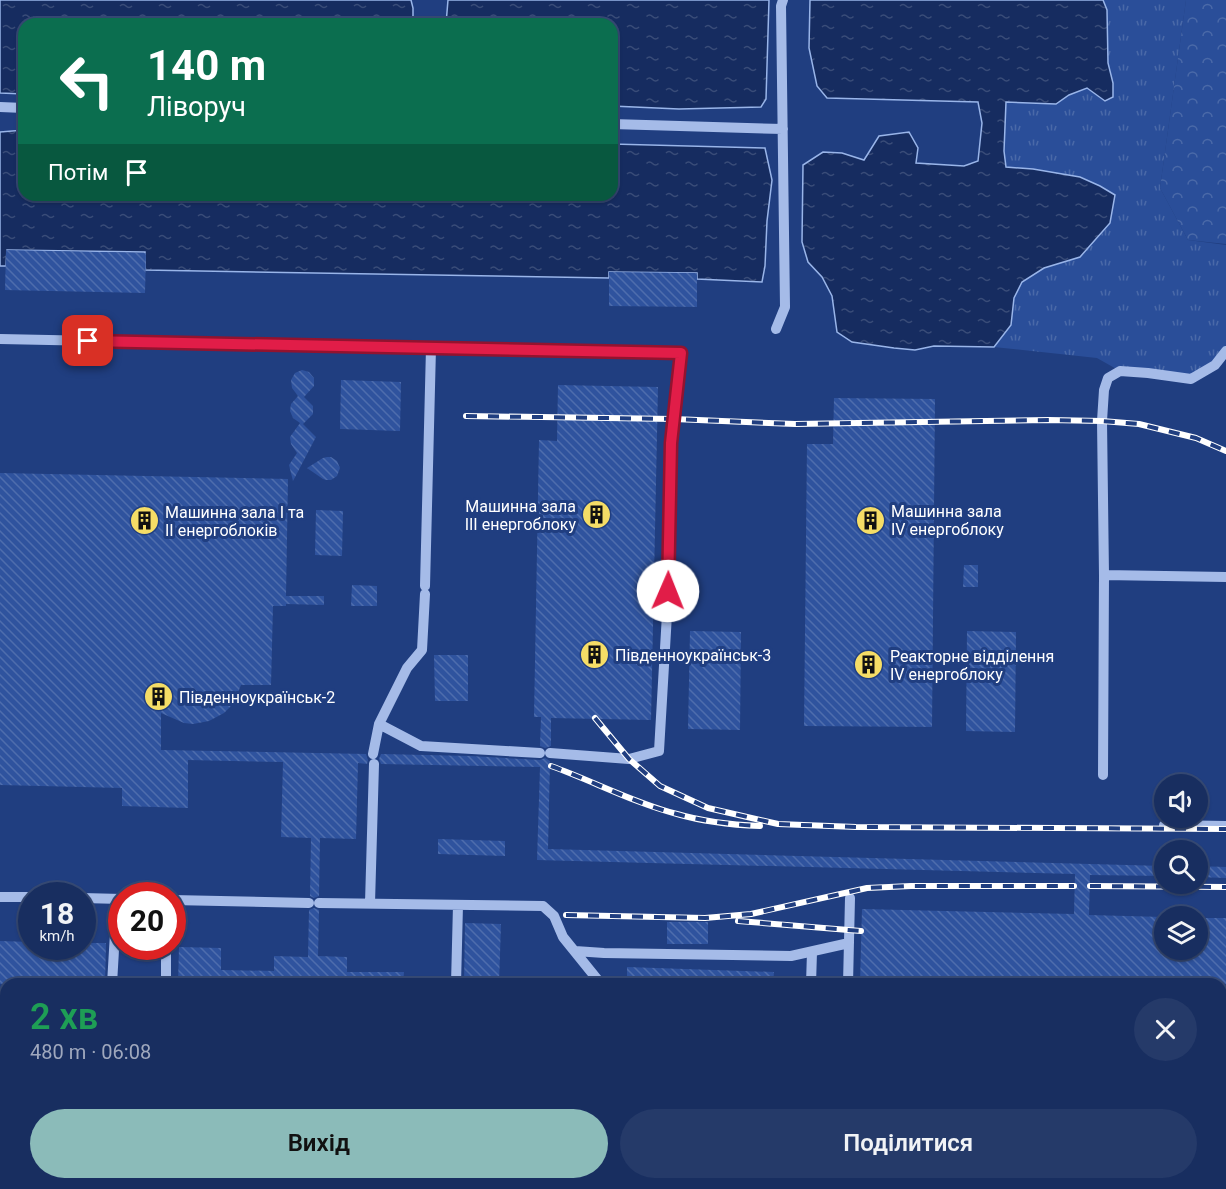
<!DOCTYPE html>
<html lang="uk">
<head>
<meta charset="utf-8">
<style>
	:root { --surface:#182e60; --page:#253a69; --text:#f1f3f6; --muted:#9fa8bd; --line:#364a75; --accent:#8bbbb9 }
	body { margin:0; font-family:Roboto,sans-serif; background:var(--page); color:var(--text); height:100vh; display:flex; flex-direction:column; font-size:22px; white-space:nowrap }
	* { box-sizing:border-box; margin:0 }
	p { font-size:20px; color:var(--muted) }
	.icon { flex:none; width:33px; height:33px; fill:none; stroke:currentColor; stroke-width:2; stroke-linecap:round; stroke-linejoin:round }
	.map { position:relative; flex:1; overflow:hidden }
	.side { position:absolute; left:0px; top:978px; width:1227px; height:212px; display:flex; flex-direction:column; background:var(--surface); border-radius:18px 18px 0 0; box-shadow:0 2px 4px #0004,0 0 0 2px var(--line) }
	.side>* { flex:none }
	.banner { position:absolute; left:18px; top:18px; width:600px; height:183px; border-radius:18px; box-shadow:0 2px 4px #0004,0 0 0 2px var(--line); background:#0b6e4f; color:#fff; overflow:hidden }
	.buttons { position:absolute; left:1154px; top:774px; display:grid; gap:12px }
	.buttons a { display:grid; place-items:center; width:54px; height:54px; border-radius:50%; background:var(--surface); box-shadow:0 2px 4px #0004,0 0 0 2px var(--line); font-size:30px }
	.speed { position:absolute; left:18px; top:882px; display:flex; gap:12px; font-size:30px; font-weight:700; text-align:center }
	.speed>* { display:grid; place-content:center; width:78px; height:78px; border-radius:50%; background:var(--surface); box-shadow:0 2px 4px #0004,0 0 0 2px var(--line); line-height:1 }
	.speed small { font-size:15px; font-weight:400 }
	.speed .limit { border:9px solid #d22; background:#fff; color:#111 }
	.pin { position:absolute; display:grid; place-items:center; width:51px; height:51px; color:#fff; margin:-26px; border-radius:12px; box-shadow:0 3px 9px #0006 }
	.me { position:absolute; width:66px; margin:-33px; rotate:1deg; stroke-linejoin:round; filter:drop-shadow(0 0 4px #0008) }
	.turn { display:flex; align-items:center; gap:21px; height:126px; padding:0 30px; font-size:27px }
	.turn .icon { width:78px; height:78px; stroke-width:2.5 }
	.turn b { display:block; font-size:42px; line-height:51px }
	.then { display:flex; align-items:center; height:57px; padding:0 30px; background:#0003; gap:12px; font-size:22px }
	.round { display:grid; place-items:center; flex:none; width:63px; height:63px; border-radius:32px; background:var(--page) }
	.summary { display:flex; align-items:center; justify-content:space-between; height:102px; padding:0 30px }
	h1 { font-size:36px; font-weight:600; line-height:45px; color:#1e9e55 }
	.cta { display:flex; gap:12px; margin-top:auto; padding:12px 30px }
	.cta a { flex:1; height:69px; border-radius:36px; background:var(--accent); color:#111; font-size:24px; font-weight:600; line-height:69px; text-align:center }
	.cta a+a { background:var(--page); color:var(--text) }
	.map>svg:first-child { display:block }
	.grass { fill:url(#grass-tufts) }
	.forest { fill:url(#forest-crowns) }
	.water { fill:url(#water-ripples); stroke:#99b5e9; stroke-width:1.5 }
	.building { fill:url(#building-back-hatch) }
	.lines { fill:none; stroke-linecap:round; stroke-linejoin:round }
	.path { stroke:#a5bbe8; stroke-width:2; stroke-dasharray:3 4.5; stroke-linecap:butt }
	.minor { stroke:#a5bbe8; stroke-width:10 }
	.rail-casing { stroke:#fff; stroke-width:6 }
	.rail { stroke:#203e80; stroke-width:4; stroke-dasharray:11; stroke-linecap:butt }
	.route-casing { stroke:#92132f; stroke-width:15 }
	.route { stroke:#e11d48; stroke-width:10 }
	.labels { text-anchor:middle; stroke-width:6; stroke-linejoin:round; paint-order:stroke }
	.poi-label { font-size:16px; fill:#fff; stroke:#203e80; text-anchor:start }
</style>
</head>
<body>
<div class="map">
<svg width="1226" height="1189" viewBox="0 0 1226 1189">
	<defs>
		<pattern id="grass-tufts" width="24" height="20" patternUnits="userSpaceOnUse" patternTransform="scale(1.5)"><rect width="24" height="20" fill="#2a4e99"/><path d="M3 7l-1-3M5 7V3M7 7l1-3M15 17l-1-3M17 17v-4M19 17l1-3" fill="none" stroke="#4a69a8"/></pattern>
		<pattern id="forest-crowns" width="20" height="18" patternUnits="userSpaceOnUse" patternTransform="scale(1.5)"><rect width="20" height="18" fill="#2a4e99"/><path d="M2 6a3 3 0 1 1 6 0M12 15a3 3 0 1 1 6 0" fill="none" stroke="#4a69a8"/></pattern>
		<pattern id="water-ripples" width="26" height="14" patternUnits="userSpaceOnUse" patternTransform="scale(1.5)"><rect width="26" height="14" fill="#162c60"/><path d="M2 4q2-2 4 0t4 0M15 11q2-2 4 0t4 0" fill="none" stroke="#394c78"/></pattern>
		<pattern id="building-back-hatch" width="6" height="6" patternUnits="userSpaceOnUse" patternTransform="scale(1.5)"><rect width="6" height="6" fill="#2f539e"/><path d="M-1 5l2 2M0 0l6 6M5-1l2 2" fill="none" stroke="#4e6dad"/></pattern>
	</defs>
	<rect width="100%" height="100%" fill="#203e80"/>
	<path class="grass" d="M1103 0H1186L1160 188 1188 240 1226 245V351L1191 379 1120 371 1097 358 994 347 1011 325 1014 298 1022 282 1044 268 1080 257 1110 223 1115 195 1100 186 1080 177 1033 169 1006 167 1004 151 1006 102 1056 104 1069 95 1087 88 1104 101 1113 83 1108 63 1107 10Z"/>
	<path class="forest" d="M1186 0H1226V244L1188 240 1160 188Z"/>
	<path class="water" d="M0 0H411L413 8V24H24V94L0 93Z
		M448 0H769L766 99 761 107 679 109 612 106V24H446Z
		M810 0H1103L1107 10 1108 63 1113 83V97L1105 101 1087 88 1069 95 1056 104 1006 102 1004 151 1006 167 1033 169 1080 177 1100 186 1115 195 1110 223 1080 257 1044 268 1022 282 1014 298 1011 325 994 347 934 346 915 350 894 348 852 342 837 332 832 296 822 277 808 262 802 242 803 165 823 152 842 153 864 160 879 136 909 132 918 148 916 163 964 166 978 161 982 123 978 102 827 98 817 86 809 48Z
		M24 130V195H612V144L765 148 772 180 767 221 765 266 762 282 697 279V273L609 272V278L145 270V252L7 250 6 266H0V132Z"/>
	<path class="building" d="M6 250 146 253 145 293 5 290Z
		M609 272 697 273V307L609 306Z
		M302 370 309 372 314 378V386L304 397 313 406V414L303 424 316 437 293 481 289 465 297 453 291 444 290 437 300 423 293 418 290 411 291 404 298 396 292 388 291 380 295 373Z
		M341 380 401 382 400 431 340 429Z
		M558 385 658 387 651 720 551 718V746L545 748 540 746 541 717H534L539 440 557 441Z
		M834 398 935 399 932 727 804 726 807 444H833Z
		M327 457H331L337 461 340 468 337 476 331 480H326L323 479 307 468 323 458Z
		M0 473 288 479 286 596H324V605L286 604V606H273L271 685H241L235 700 230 707 224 713 209 721 193 724 184 723 161 713V750L366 754 368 760 367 764 358 763 356 839 320 838 319 896 314 898 310 896 311 838 281 837 283 762 188 760V808L122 806V788L0 785Z
		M316 510 343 511 342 556 315 555Z
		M964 565H978V587H963Z
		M352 585 377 586V606H351Z
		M690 631 741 632 740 730 688 729Z
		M967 631 1016 632 1015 732 966 731Z
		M434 655H468V701H435Z
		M381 754 471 756 540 760 545 758 550 761 548 849 1164 866V876L1090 875 1089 915 1164 917V950H1197V918H1226V984H860L862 909 1074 914 1075 874 537 860 540 767 381 764 379 759Z
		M438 839 505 841V856L438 854Z
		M1197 866 1226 867V878L1197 877Z
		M314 908 319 910 318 956 347 957V972H404L403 984H178L179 947 221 948V970L274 971V956L308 957 309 910Z
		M667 922H708V944H667Z
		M465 923 501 924 499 984H464Z
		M0 941 32 942V946H82V943H106L105 984H0Z
		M627 967 774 972 773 984H627Z"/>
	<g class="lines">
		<path class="path" d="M145 1184 151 1189
			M5 1189 10 1184
			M202 1189 206 1184"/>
		<path class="minor" d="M0 107 24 108
			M612 124 783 129
			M776 329 785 307 781 6 783 0
			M0 339 681 353 671 443 668 591
			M1104 575 1226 577
			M425 586 431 348
			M379 724 421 746 540 753
			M550 753 629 759 659 751 668 597
			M373 754 379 724 407 668 422 650 425 594
			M1103 775 1104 575 1102 421 1104 390 1108 378 1120 371 1148 373 1191 379 1215 365 1226 351
			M1164 825 1226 826
			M0 897H32
			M82 898 122 899
			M172 900 309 903
			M319 903 543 906 554 916 563 937 601 984
			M370 903 374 764
			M575 951 604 953 791 956 849 943
			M112 984 117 899
			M166 984V946
			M456 984 458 905
			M811 984 812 952
			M848 984 850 898
			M0 1032H6
			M0 1084 6 1085
			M0 1115 6 1114
			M107 1189 113 1184
			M640 1189V1184
			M806 1189V1184
			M886 1189V1184
			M1125 1189V1184
			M1203 1189 1214 1186 1226 1184"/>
		<defs>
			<path id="rail" d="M466 416 674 419 795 424 1049 420 1102 421 1139 424 1196 438 1226 451
				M595 718 629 759 660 786 708 808 778 824 856 827 1226 829
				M551 766C593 781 634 803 677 814 701 821 735 825 760 826
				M1090 886 1226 887
				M566 915 705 918 751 914 867 888 911 886H1074
				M738 921 861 931
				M1221 1135 1226 1131"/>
		</defs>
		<use href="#rail" class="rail-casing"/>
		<use href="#rail" class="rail"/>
	</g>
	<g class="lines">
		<defs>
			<path id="route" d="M88 341 681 353 671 443 668 591"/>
		</defs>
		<use href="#route" class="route-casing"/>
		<use href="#route" class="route"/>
	</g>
	<defs>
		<symbol id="building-disc" viewBox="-11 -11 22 22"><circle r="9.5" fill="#f5dd66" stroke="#203e80"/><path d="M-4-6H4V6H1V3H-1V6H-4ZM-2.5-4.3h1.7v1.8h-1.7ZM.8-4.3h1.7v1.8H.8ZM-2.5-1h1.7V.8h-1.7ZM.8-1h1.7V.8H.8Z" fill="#111"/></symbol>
	</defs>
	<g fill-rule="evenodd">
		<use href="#building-disc" x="580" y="498" width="33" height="33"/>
		<use href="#building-disc" x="854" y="504" width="33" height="33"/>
		<use href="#building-disc" x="128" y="504" width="33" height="33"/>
		<use href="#building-disc" x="578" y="638" width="33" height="33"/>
		<use href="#building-disc" x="852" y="648" width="33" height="33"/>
		<use href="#building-disc" x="142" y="680" width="33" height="33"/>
	</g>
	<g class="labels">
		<g class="poi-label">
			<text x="576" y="512" text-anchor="end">Машинна зала<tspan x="576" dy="18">III енергоблоку</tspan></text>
			<text x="891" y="517">Машинна зала<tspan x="891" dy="18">IV енергоблоку</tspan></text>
			<text x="165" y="518">Машинна зала I та<tspan x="165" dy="18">II енергоблоків</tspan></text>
			<text x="615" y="661">Південноукраїнськ-3</text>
			<text x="890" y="662">Реакторне відділення<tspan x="890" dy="18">IV енергоблоку</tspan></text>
			<text x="179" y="703">Південноукраїнськ-2</text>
		</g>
	</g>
</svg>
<div class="buttons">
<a><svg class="icon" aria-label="sound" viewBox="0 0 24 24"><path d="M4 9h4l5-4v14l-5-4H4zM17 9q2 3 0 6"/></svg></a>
<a><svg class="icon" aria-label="search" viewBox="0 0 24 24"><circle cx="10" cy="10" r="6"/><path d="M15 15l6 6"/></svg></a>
<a><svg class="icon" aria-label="layers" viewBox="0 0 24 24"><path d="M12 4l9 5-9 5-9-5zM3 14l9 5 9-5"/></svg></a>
</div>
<div class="speed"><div>18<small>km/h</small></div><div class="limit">20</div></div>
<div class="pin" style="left:88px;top:341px;background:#d93025"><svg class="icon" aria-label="arrive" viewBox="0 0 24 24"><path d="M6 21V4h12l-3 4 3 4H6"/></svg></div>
<svg class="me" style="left:668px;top:591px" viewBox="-20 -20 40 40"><circle r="19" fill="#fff"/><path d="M0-13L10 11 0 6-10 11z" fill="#e11d48"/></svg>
<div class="banner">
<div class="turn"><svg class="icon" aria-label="left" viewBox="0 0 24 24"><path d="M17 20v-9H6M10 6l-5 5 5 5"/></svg><div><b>140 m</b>Ліворуч</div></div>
<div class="then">Потім<svg class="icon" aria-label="arrive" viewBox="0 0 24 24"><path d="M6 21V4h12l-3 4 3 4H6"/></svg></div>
</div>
<section class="side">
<div class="summary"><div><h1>2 хв</h1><p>480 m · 06:08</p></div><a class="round"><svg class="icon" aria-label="close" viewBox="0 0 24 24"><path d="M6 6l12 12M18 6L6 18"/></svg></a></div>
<div class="cta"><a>Вихід</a><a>Поділитися</a></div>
</section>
</div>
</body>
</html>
